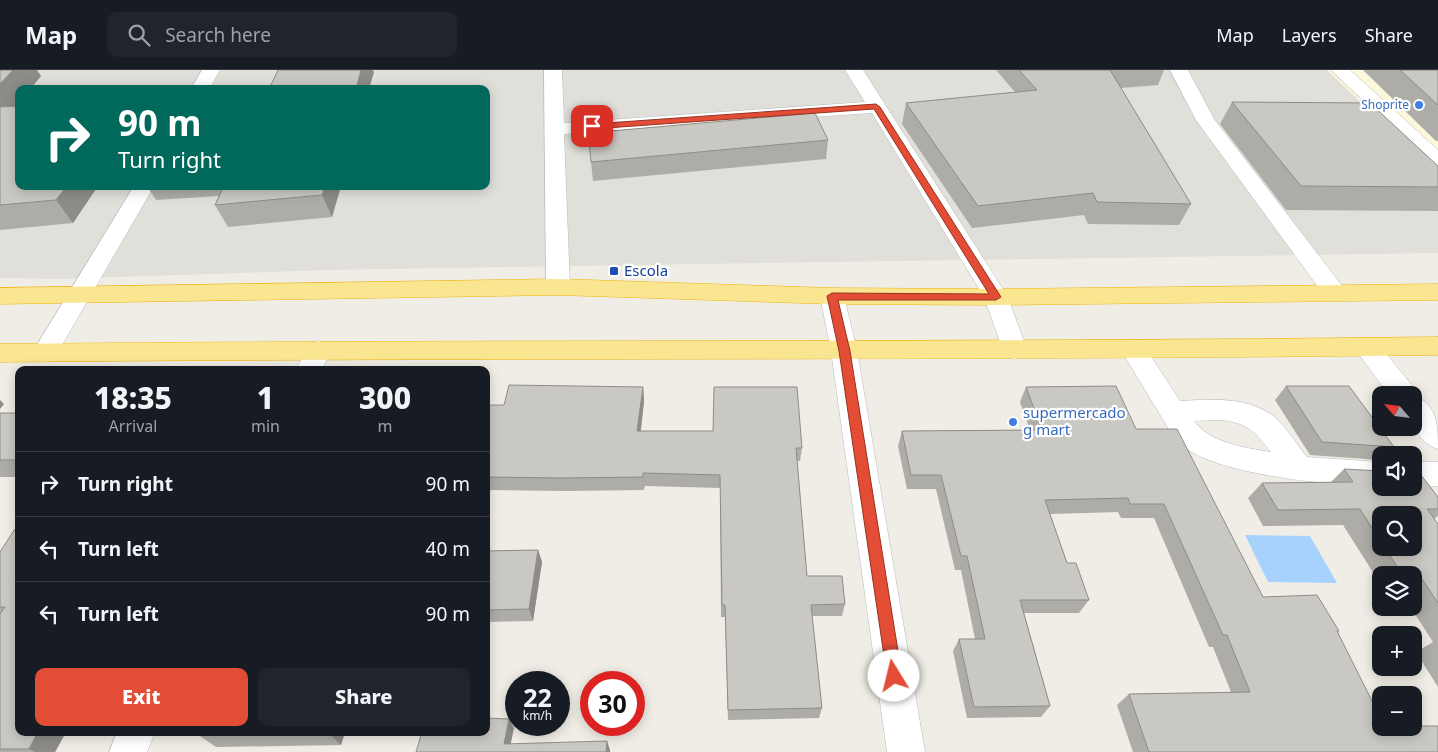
<!DOCTYPE html>
<html lang="en">
<head>
<meta charset="utf-8">
<style>
	:root { --surface:#171b24; --page:#20242c; --text:#f1f3f6; --muted:#9ea1a6; --line:#363941; --accent:#e44d35 }
	body { margin:0; font-family:"Noto Sans",sans-serif; background:var(--page); color:var(--text); height:100vh; display:flex; flex-direction:column; font-size:19px; white-space:nowrap }
	* { box-sizing:border-box; margin:0 }
	p { font-size:16px; color:var(--muted) }
	.icon { flex:none; width:28px; height:28px; fill:none; stroke:currentColor; stroke-width:2; stroke-linecap:round; stroke-linejoin:round }
	.map { position:relative; flex:1; overflow:hidden }
	.side { position:absolute; left:15px; top:296px; width:475px; height:370px; display:flex; flex-direction:column; background:var(--surface); border-radius:10px; box-shadow:0 2px 12px #0003 }
	.side>* { flex:none }
	.top-card { position:absolute; left:15px; top:15px; width:475px; height:105px; border-radius:10px; box-shadow:0 2px 12px #0003; background:#00695c; color:#fff; overflow:hidden }
	.needle { width:32px; rotate:298deg }
	.fabs { position:absolute; left:1372px; top:316px; display:grid; gap:10px }
	.fabs a { display:grid; place-items:center; width:50px; height:50px; border-radius:10px; background:var(--surface); box-shadow:0 2px 12px #0003; font-size:25px }
	.speed { position:absolute; left:505px; top:601px; display:flex; gap:10px; font-size:25px; font-weight:700; text-align:center }
	.speed>* { display:grid; place-content:center; width:65px; height:65px; border-radius:50%; background:var(--surface); box-shadow:0 2px 12px #0003; line-height:1 }
	.speed small { font-size:12px; font-weight:400 }
	.speed .limit { border:8px solid #d22; background:#fff; color:#111 }
	.pin { position:absolute; display:grid; place-items:center; width:42px; height:42px; color:#fff; margin:-21px; border-radius:10px; box-shadow:0 2px 8px #0006 }
	.me { position:absolute; width:55px; margin:-28px; rotate:351deg; stroke-linejoin:round; filter:drop-shadow(0 0 4px #0008) }
	.turn { display:flex; align-items:center; gap:18px; height:105px; padding:0 20px; font-size:22px }
	.turn .icon { width:65px; height:65px; stroke-width:2.5 }
	.turn b { display:block; font-size:35px; line-height:42px }
	.eta { display:flex; justify-content:space-evenly; align-items:center; height:85px; text-align:center }
	.eta b { font-size:30px; font-weight:800; line-height:35px }
	.action { display:flex; gap:10px; margin-top:auto; padding:10px 20px }
	.action a { flex:1; height:58px; border-radius:10px; background:var(--accent); color:#fff; font-size:20px; font-weight:800; line-height:58px; text-align:center }
	.action a+a { background:var(--page); color:var(--text) }
	ul { padding:0; list-style:none }
	li { display:flex; align-items:center; gap:15px; height:65px; padding:0 20px; border-top:1px solid var(--line) }
	li div { flex:1 }
	li b { display:block; font-size:19px }
	li em { font-style:normal }
	header { display:flex; align-items:center; gap:30px; box-sizing:border-box; height:70px; padding:0 25px; background:var(--surface); border-bottom:1px solid var(--line) }
	header strong { font-size:24px }
	nav { display:flex; gap:28px; margin-inline-start:auto; font-size:18px }
	.search { width:350px; height:45px; background:var(--page); display:flex; align-items:center; gap:12px; box-sizing:border-box; padding:0 18px; border-radius:10px; color:var(--muted); font-size:19px }
	.map>svg:first-child { display:block }
	.commercial { fill:#fdf7dc }
	.industrial { fill:#e0dfd9; fill-rule:evenodd }
	.water { fill:#a7d2fd }
	.lines { fill:none; stroke-linecap:round; stroke-linejoin:round }
	.minor-casing { stroke:#b7babe; stroke-width:1 }
	.highway-casing { stroke:#edb307; stroke-width:1 }
	.minor { fill:#fff; fill-rule:evenodd }
	.highway { fill:#fae591; fill-rule:evenodd }
	.wall { fill:#aeaca7; fill-rule:evenodd }
	.shaded-wall { fill:#8d8c88 }
	.building { fill:#cac8c2; stroke:#8d8c88 }
	.route { fill:#e44d35; stroke:#943222 }
	.shop-dot { fill:#3f7fe0; stroke:#fff; stroke-width:2 }
	.transit-dot { fill:#1a4fb4; stroke:#fff; stroke-width:2 }
	.labels { text-anchor:middle; stroke-width:4.5; stroke-linejoin:round; paint-order:stroke }
	.far-shop-label { font-size:12px; fill:#366cbe; stroke:#fff; text-anchor:end }
	.transit-label { font-size:15px; fill:#164399; stroke:#fff; text-anchor:start }
	.shop-label { font-size:15px; fill:#366cbe; stroke:#fff; text-anchor:start }
</style>
</head>
<body>
<header>
<strong>Map</strong>
<div class="search"><svg class="icon" aria-label="search" viewBox="0 0 24 24"><circle cx="10" cy="10" r="6"/><path d="M15 15l6 6"/></svg>Search here</div>
<nav><a>Map</a><a>Layers</a><a>Share</a></nav>
</header>
<div class="map">
<svg width="1438" height="682" viewBox="0 0 1438 682">
	<rect width="100%" height="100%" fill="#efede5"/>
	<path class="commercial" d="M1327 0H1438V106Z"/>
	<path class="industrial" d="M0 0H1327L1438 106V183L503 197 328 200 60 209 0 208ZM19 19H486V116H19Z"/>
	<path class="water" d="M1245 465 1310 466 1337 513 1268 512Z"/>
	<g class="lines">
		<defs>
			<path id="minor" d="M202 0H220L209 19H191Z
				M544 0H562L564 53 865 32 845 0H863L1008 227 1027 280 1023 286 1014 289 1005 286 984 227 872 43 564 64 570 217 566 222 558 225 550 222 546 217Z
				M1170 0H1188L1214 49 1343 217 1347 223 1343 229 1335 231 1327 229 1196 50Z
				M1331 0H1350L1438 80V97L1431 95Z
				M134 116H154L54 289 45 292 36 289 32 283Z
				M832 218 840 220 844 226 857 281 925 682H887L831 281 820 226 824 220Z
				M1367 268 1376 271 1414 318 1418 325 1416 327C1438 335 1438 358 1438 379 1411 370 1414 348 1414 325H1389L1358 283 1354 277 1358 271Z
				M318 271 327 274 331 280 322 300H296L309 274Z
				M1134 271 1143 274 1180 331C1213 329 1252 326 1278 350 1289 361 1297 375 1307 387L1381 392V416C1335 415 1200 406 1173 366L1121 280 1125 274ZM1219 350C1246 352 1255 361 1271 382 1246 378 1210 373 1194 351Z
				M1414 392H1438V416H1414Z
				M117 662H155L147 682H109Z"/>
			<path id="highway" d="M558 209 832 218 996 219 1438 214V230L996 235 832 234 558 225 0 234V218Z
				M1438 267V285C959 291 479 287 0 292V274C479 269 959 273 1438 267Z"/>
		</defs>
		<use href="#minor" class="minor-casing"/>
		<use href="#highway" class="highway-casing"/>
		<use href="#minor" class="minor"/>
		<use href="#highway" class="highway"/>
	</g>
	<path class="wall" d="M0 0 41 6 16 36 98 116 73 153 0 160Z
		M996 0H1164L1158 15 1121 18 1191 134 1179 155 1088 154 1084 145 972 158 902 54 906 33 1015 22Z
		M1363 0H1438V71H1436Z
		M1232 32 1438 96V141L1286 140 1220 54Z
		M828 70 826 89 593 111 591 92Z
		M147 116H341L332 147 228 157 215 135 219 126 156 130Z
		M1286 316 1394 377 1385 385H1381V389L1380 390 1310 385 1275 330Z
		M643 317 644 331 641 361 802 378 800 391H797L807 506 845 534 842 546H812L822 638 819 648 728 650 725 547H721L720 418 645 416 644 420 565 421 486 420V335H504Z
		M1026 317 1136 359 1263 527 1339 561 1338 562 1381 658 1438 682H1133L1117 635 1129 624 1231 622 1213 577H1209L1154 448H1121L1118 442 1050 444 1067 493 1089 530 1079 543H1024L1050 636 1041 647 967 648 953 581 959 569H975L961 500H955L936 419H907L898 376 902 361 1030 360 1020 332Z
		M0 343H19V407H0Z
		M1400 378 1405 385H1393Z
		M1344 399 1438 427V446L1434 449 1438 454V617L1416 582 1433 572 1411 538H1414V505H1381V515L1343 455 1263 456 1248 428 1262 413 1331 412ZM1381 445 1414 478H1381Z
		M538 480 542 492 533 551 486 552V481Z
		M0 482 19 662H66L55 682H0Z
		M197 662H345L341 675 216 677 197 664Z"/>
	<path class="shaded-wall" d="M13 0H37L41 6 30 19H19V32L0 54V14Z
		M361 0H373L374 2 369 19H356Z
		M67 116H98L73 153 56 130Z
		M325 116H341L332 147 322 125Z
		M643 317 644 331 639 374 637 361Z
		M0 330 4 334 0 339Z
		M538 480 542 492 533 551 529 539Z
		M509 649 514 658 509 682 504 674Z
		M38 662H66L55 682H35L29 679Z
		M327 662H345L341 675Z
		M607 671 610 680V682H606Z"/>
	<path class="building" d="M0 0H13L0 14Z
		M278 0H361L356 19H269Z
		M1019 0H1110L1191 134 1097 132 1093 123 978 136 906 33 1037 20Z
		M1400 0H1438V35Z
		M1232 32 1370 33 1438 96V117L1301 116Z
		M19 36V116H67L56 130 0 135V37Z
		M815 43 828 70 591 92 588 63Z
		M224 116H325L322 125 215 135Z
		M509 315 643 317 637 361H713L714 317H797L802 378H796L807 506H842L845 534 811 535 822 638 728 640 725 535H722L720 405 643 403V407L562 408 486 407V335H504Z
		M1116 316 1136 359H1177L1263 527 1317 525 1339 561H1337L1381 649V658H1414V656H1438V682H1149L1129 624 1250 622 1227 565H1223L1164 434H1130L1128 428 1045 430 1067 493H1076L1089 530H1020L1050 636 974 637 959 569H985L967 486H961L941 405H911L902 361 1042 360 1026 317Z
		M1286 316H1349L1394 377 1322 372Z
		M0 343H19V390H0Z
		M1400 378 1405 385H1400Z
		M1414 396 1438 427V439H1427L1438 454V533L1416 500 1400 501 1385 478H1414V445H1381V472L1360 439 1278 440 1262 413 1353 412 1344 399 1381 401V418H1414Z
		M15 459H19V662H38L29 679H0V544L5 537H0V482Z
		M538 480 529 539 486 540V481Z
		M486 648 509 649 504 674 607 671 606 682H416L422 662H486Z
		M197 662H272L197 664Z"/>
	<path class="route" d="M876 34 880 37 1001 227 996 230H838L850 281 902 606 900 611 894 613 889 611 887 606 839 281 827 226 832 223 989 224 874 39 592 59 588 56 592 54Z"/>
	<g class="shop-dot">
		<circle cx="1419" cy="35" r="5"/>
		<circle cx="1013" cy="352" r="5"/>
	</g>
	<rect class="transit-dot" x="609" y="196" width="10" height="10" rx="2.5"/>
	<g class="labels">
		<g class="far-shop-label">
			<text x="1409" y="39">Shoprite</text>
		</g>
		<g class="transit-label">
			<text x="624" y="206">Escola</text>
		</g>
		<g class="shop-label">
			<text x="1023" y="348">supermercado<tspan x="1023" dy="17">g mart</tspan></text>
		</g>
	</g>
</svg>
<div class="fabs">
<a><svg class="needle" viewBox="-14 -14 28 28"><path d="M0-13l5 13h-10z" fill="#e53935"/><path d="M0 13l5-13h-10z" fill="#9ea1a6"/></svg></a>
<a><svg class="icon" aria-label="sound" viewBox="0 0 24 24"><path d="M4 9h4l5-4v14l-5-4H4zM17 9q2 3 0 6"/></svg></a>
<a><svg class="icon" aria-label="search" viewBox="0 0 24 24"><circle cx="10" cy="10" r="6"/><path d="M15 15l6 6"/></svg></a>
<a><svg class="icon" aria-label="layers" viewBox="0 0 24 24"><path d="M12 4l9 5-9 5-9-5zM3 14l9 5 9-5"/></svg></a>
<a>+</a>
<a>−</a>
</div>
<div class="speed"><div>22<small>km/h</small></div><div class="limit">30</div></div>
<div class="pin" style="left:592px;top:56px;background:#d93025"><svg class="icon" aria-label="arrive" viewBox="0 0 24 24"><path d="M6 21V4h12l-3 4 3 4H6"/></svg></div>
<svg class="me" style="left:894px;top:606px" viewBox="-20 -20 40 40"><circle r="19" fill="#fff"/><path d="M0-13L10 11 0 6-10 11z" fill="#e44d35"/></svg>
<div class="top-card">
<div class="turn"><svg class="icon" aria-label="right" viewBox="0 0 24 24"><path d="M7 20v-9h11M14 6l5 5-5 5"/></svg><div><b>90 m</b>Turn right</div></div>
</div>
<section class="side">
<div class="eta">
<div><b>18:35</b><p>Arrival</p></div>
<div><b>1</b><p>min</p></div>
<div><b>300</b><p>m</p></div>
</div>
<ul>
<li><svg class="icon" aria-label="right" viewBox="0 0 24 24"><path d="M7 20v-9h11M14 6l5 5-5 5"/></svg><div><b>Turn right</b></div><em>90 m</em></li>
<li><svg class="icon" aria-label="left" viewBox="0 0 24 24"><path d="M17 20v-9H6M10 6l-5 5 5 5"/></svg><div><b>Turn left</b></div><em>40 m</em></li>
<li><svg class="icon" aria-label="left" viewBox="0 0 24 24"><path d="M17 20v-9H6M10 6l-5 5 5 5"/></svg><div><b>Turn left</b></div><em>90 m</em></li>
</ul>
<div class="action"><a>Exit</a><a>Share</a></div>
</section>
</div>
</body>
</html>
